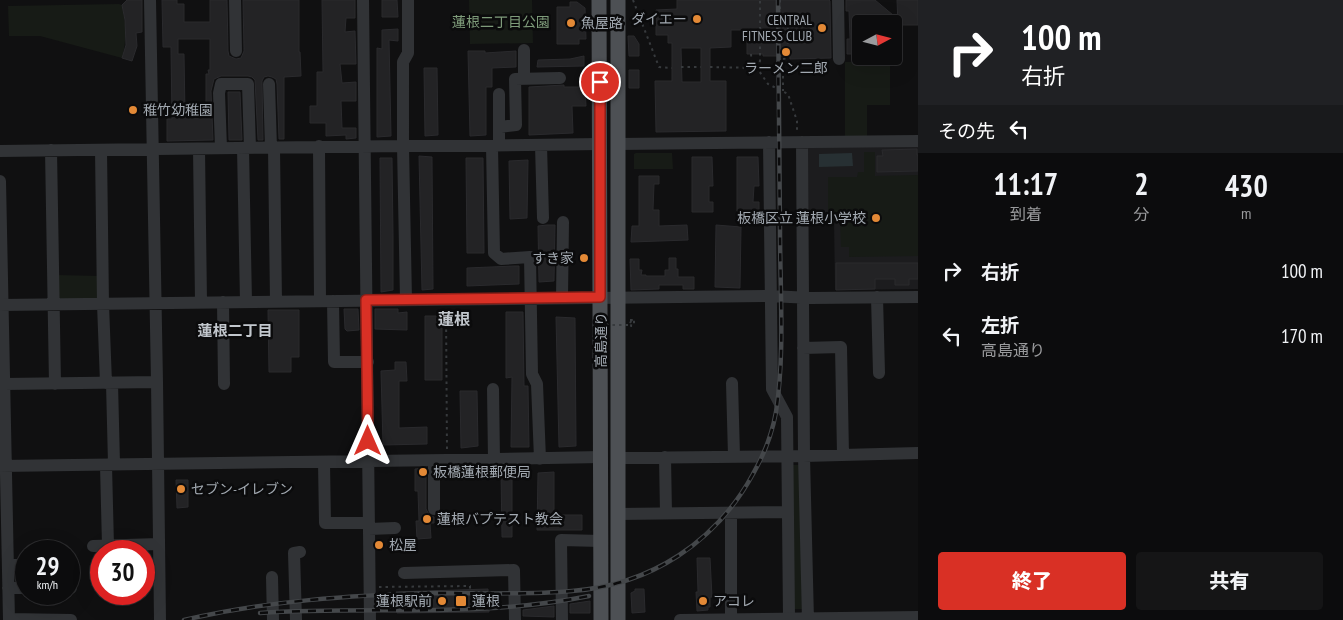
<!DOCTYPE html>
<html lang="ja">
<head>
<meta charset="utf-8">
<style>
	:root { --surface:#0c0c0d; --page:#151516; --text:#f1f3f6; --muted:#9a9b9d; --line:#2c2c2e; --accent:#d93025 }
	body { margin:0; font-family:"PT Sans Narrow","Noto Sans JP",sans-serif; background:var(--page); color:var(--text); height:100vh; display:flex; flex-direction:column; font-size:19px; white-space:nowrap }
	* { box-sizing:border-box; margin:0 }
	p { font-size:16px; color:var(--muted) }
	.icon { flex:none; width:28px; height:28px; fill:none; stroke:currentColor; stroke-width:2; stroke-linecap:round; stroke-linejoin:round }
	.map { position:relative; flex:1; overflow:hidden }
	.details { display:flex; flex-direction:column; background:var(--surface); width:425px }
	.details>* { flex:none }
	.hud { background:#202124; color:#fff; overflow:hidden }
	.needle { width:32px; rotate:83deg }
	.fabs { position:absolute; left:852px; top:15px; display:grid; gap:10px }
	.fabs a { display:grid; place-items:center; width:50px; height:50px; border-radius:5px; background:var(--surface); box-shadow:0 5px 20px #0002,0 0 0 1px var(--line); font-size:25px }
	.speed { position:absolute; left:15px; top:540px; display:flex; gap:10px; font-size:25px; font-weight:700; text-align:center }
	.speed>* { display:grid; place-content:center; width:65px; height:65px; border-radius:50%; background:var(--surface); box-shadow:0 5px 20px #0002,0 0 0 1px var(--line); line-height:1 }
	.speed small { font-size:12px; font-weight:400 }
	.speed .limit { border:8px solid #d22; background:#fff; color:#111 }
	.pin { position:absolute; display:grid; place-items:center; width:42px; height:42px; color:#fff; margin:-21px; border:2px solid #fff; border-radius:50%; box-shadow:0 1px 5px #0007 }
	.me { position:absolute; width:55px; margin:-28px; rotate:0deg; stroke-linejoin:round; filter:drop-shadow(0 0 4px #0008) }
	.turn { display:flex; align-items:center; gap:18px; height:105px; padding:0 20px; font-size:22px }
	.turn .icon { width:65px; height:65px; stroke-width:2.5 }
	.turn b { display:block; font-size:35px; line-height:42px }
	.then { display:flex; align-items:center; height:48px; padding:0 20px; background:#0003; gap:10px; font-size:19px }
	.eta { display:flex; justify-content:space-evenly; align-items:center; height:85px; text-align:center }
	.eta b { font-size:30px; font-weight:800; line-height:35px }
	.primary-button { display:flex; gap:10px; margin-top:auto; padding:10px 20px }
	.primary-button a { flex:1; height:58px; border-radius:5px; background:var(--accent); color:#fff; font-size:20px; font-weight:800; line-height:58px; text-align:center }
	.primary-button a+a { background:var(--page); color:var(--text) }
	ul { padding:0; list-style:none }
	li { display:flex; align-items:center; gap:15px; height:65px; padding:0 20px }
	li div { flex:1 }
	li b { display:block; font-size:19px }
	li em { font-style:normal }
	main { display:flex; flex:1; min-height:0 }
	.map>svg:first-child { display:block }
	.built { fill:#1c1c1e }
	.green { fill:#171b16 }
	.water { fill:#273033 }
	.building { fill:#232325; stroke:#2a2a2d; fill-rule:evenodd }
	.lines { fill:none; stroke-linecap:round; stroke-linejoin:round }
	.path { stroke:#373a3d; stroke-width:2; stroke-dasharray:2.5 4; stroke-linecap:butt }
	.minor { stroke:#313336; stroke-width:12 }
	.major { stroke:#4d5054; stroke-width:15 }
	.rail-casing { stroke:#44474a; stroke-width:4.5 }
	.rail { stroke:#0b0b0c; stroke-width:2.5; stroke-dasharray:8; stroke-linecap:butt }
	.path-bridge { stroke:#373a3d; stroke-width:2; stroke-dasharray:2.5 4; stroke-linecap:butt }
	.route-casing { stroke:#8d1f18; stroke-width:12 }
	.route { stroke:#d93025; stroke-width:9 }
	.poi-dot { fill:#e38936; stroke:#0b0b0c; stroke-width:2 }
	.labels { text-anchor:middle; stroke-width:5; stroke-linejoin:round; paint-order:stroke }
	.poi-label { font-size:14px; fill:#a2a9b1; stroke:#0b0b0c; text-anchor:start }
	.park-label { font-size:14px; fill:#7e9b7a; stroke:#0b0b0c }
	.street-label { font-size:14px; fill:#a2a9b1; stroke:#0b0b0c }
	.neighbourhood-label { font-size:15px; font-weight:bold; fill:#c2c7cd; stroke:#0b0b0c }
	.quarter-label { font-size:16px; font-weight:bold; fill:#c2c7cd; stroke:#0b0b0c }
</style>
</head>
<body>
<main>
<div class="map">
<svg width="918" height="620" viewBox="0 0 918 620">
	<rect width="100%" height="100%" fill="#101011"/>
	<path class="built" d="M918 145V289L835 290 834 218H808L807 149 809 147Z"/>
	<path class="green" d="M469 0H532L533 43 470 44Z
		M119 4 122 5C126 23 127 40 122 58L40 36H9L8 6Z
		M845 62H890V105H867V136H845Z
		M864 152H875V176L918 175V256L849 257V247H841L840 219 838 214 828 215V177H857L858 172H864Z
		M636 153H672L673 169H634V154Z
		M57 275 100 276V296L96 299H60L58 296Z
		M792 465H800L802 609H794Z"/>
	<path class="water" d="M852 153 853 166 819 167V154Z"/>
	<path class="building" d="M127 0H142V32L136 33 137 46 132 61 122 58 126 45 125 20 122 5Z
		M162 0H177V4H184V22H210V0H227L228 51 229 56 236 59 241 58 244 51 243 0H299V52H300L301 76 284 77V139H279L277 84 276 79 272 77 268 76 264 77 262 81 263 140H258L255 80 252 77 248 76H221L214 79 211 91 213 140 167 141V119H172L171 47H163ZM178 39H210V70H208L209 74H206V115H185L184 54H178Z
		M322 0H355V18H346L345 32 355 31 356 64H340L342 83 356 82V101H341L342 128H356V138L346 139V135L326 136V123H310V106H317V72H323Z
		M382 0H397L398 17H382Z
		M677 0H829L830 1 831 58 790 59V56H763V54H747V30H731V47L710 48V81H726V131L656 132 655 81H672V43H668V35H656V10L677 9ZM681 48H701V82H682Z
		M846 0H875L893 15 864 16 865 24H861V54H847V39H850L849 11H846Z
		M897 0H918V25H898Z
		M570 2H577L585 8 586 39H579V44H557V7H570Z
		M398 29V41L389 40 391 136 377 137V48L382 49V30Z
		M628 36H634L639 44V56H629Z
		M468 51H485V53L516 51V67L492 68V87H486V135L470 136Z
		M584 56V66L537 67 538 60 570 59Z
		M424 68H437L438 135 425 136Z
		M629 70H639V88H629Z
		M564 85V87H585L586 106H572L573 133 529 135V87Z
		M228 92H240L242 140H229Z
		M917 149V155H918V171L877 172V156H883L882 150Z
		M419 156 432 157 433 289 422 290Z
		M692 157H712L713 186H709V202H713V212H692Z
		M737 157H758L759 186H754L753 202H759V211H737Z
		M380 158H392L393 236V290L381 292Z
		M466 158H483L484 253H467Z
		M528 160 527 218 510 219 509 161Z
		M639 176H659V184H654L653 210H659V226L687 225 688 240 631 242 632 226H639Z
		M547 225H555L554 281 539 282 538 226Z
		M716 225 741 227 740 288 715 287Z
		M669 258H676V269H678V277H694V289H683V285H659V289L631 290 630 259H639V270H642L641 275H646V276H665V270H669Z
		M836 263H918V279H909V285H895V279H875V289L836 290Z
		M514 266H519V284L467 286V268Z
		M344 309H358L359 330 347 331 345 329Z
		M375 309H398V313L407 312V330L375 329Z
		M268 310H299V357H291V372H269Z
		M506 312H523L524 386H528L529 447H511L512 377 506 378Z
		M425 316H442V380H425Z
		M556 317 575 318 576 446 559 447Z
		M395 362H406L407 381H399V428L427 427V444L383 445 381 371 395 370Z
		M460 391H477L478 446 461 448Z
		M426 468V509L430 516 434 517V523H430L431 538 417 539 416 521H419L418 491H415V469Z
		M501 471H512V537H502Z
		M554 472V515H582V530H537L538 473Z
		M176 480H188V507L177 508Z
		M697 558H710L712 597H710V607H708V610L697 611 696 592H698Z
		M488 589 489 612 397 613 396 592Z
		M635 589H644L645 612 632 613 631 593 635 591Z
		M590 601V613H570V604Z
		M554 606V617L523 616V610Z"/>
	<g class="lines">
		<path class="path" d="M633 0 659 67 672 68
			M780 0V16L788 21V58L783 59V91
			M751 54 752 68
			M681 67H701
			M710 67 757 68 768 84 788 94 797 121V132
			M757 68 760 61V0
			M446 310 447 451
			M630 320H632L631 326 634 325V320H632L630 323
			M379 587 470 586V590"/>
		<path class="minor" d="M150 0 157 382 160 620
			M235 0 236 51
			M363 0 370 620
			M838 0 839 59
			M524 50V79
			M269 84 271 148
			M499 94V145
			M499 127 516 125 515 79 560 78
			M769 142 772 389 787 417 789 618
			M802 142 804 456 808 620
			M617 144 918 141
			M541 145 543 218
			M319 146 320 301
			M492 146 494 253 501 259 530 257 532 374 537 384 540 459
			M221 148 219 93 221 84H248L250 148
			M243 148 246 302
			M274 148 276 302
			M199 149 201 302
			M51 150 55 384
			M101 150 103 304 106 383
			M0 151 403 146H460L600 144
			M0 181 9 620
			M877 297 879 373
			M562 298 563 222
			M406 300 403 146V62L408 53V0
			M333 301 334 362H368
			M223 302 224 384
			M0 305 770 296 811 298 918 297
			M803 348 841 347 843 455
			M112 383 114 464
			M732 383 734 456
			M4 384 157 382
			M493 389 494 460
			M665 457 666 513
			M618 458 804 456 918 453
			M434 461V509
			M324 462 325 523H369
			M106 465 108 546
			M0 466 447 460 601 457
			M731 513V619
			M618 514 788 512
			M369 529 395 528
			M93 546 159 544
			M8 565H26
			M404 573 514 570 515 620
			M272 577 273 620
			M8 588H26
			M69 588H71
			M9 619 71 620
			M296 620 294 553 300 552
			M562 620 561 540 601 541
			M680 620 918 617"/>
		<path class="major" d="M599 0 601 620
			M618 0V620"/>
		<defs>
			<path id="rail" d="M260 613C370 606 481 618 589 596
				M184 620C266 601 351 595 435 593 481 593 527 595 572 591 651 585 716 542 753 474 764 455 772 434 776 412 785 355 780 289 780 231 779 154 778 77 778 0"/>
		</defs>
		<use href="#rail" class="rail-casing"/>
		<use href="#rail" class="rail"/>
		<path class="path-bridge" d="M593 325H628"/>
	</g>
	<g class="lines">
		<defs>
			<path id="route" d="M368 441 366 300 600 297V82"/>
		</defs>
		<use href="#route" class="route-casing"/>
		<use href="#route" class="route"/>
	</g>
	<g class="poi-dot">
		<circle cx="697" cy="19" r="5"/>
		<circle cx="571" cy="23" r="5"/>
		<circle cx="822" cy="28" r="5"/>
		<circle cx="786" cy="52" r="5"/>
		<circle cx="133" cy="110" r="5"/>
		<circle cx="876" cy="218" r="5"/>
		<circle cx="584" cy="258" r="5"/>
		<circle cx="423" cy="472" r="5"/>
		<circle cx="181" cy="489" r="5"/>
		<circle cx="427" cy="519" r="5"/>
		<circle cx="379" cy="545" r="5"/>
		<circle cx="442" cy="601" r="5"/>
		<rect x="455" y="595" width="12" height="12" rx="2.5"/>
		<circle cx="703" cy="601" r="5"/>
	</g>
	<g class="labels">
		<g class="poi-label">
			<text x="687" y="24" text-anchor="end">ダイエー</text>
			<text x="812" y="25" text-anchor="end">CENTRAL<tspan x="812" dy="16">FITNESS CLUB</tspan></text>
			<text x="581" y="28">魚屋路</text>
			<text x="786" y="73" text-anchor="middle">ラーメン二郎</text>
			<text x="143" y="115">稚竹幼稚園</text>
			<text x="866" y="223" text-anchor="end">板橋区立 蓮根小学校</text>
			<text x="574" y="263" text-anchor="end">すき家</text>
			<text x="433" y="477">板橋蓮根郵便局</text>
			<text x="191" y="494">セブン-イレブン</text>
			<text x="437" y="524">蓮根バプテスト教会</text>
			<text x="389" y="550">松屋</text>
			<text x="432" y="606" text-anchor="end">蓮根駅前</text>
			<text x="472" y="606">蓮根</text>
			<text x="713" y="606">アコレ</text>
		</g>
		<g class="park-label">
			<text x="501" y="27">蓮根二丁目公園</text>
		</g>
		<g class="street-label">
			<text transform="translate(601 340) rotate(-90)" y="5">高島通り</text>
		</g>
		<g class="neighbourhood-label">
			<text x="235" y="336">蓮根二丁目</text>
		</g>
		<g class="quarter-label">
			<text x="454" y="325">蓮根</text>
		</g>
	</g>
</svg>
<div class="fabs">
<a><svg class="needle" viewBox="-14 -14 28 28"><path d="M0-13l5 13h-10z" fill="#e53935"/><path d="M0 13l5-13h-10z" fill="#9a9b9d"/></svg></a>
</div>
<div class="speed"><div>29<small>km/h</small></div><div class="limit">30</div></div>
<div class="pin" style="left:600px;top:82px;background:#d93025"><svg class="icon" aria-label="arrive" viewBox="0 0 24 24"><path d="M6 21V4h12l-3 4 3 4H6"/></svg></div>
<svg class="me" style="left:368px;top:441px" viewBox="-20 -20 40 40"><path d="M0-17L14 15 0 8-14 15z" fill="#d93025" stroke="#fff" stroke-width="4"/></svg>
</div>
<section class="details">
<div class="hud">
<div class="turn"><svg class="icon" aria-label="right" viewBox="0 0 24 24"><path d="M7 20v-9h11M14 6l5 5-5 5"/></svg><div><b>100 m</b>右折</div></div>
<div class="then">その先<svg class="icon" aria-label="left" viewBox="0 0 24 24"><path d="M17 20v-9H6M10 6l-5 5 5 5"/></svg></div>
</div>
<div class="eta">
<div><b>11:17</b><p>到着</p></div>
<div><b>2</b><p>分</p></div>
<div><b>430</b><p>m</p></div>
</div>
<ul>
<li><svg class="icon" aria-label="right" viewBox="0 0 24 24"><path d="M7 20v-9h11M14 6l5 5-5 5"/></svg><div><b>右折</b></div><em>100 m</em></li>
<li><svg class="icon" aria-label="left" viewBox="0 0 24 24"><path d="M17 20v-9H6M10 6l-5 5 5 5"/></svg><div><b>左折</b><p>高島通り</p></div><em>170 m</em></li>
</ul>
<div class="primary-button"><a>終了</a><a>共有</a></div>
</section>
</main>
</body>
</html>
